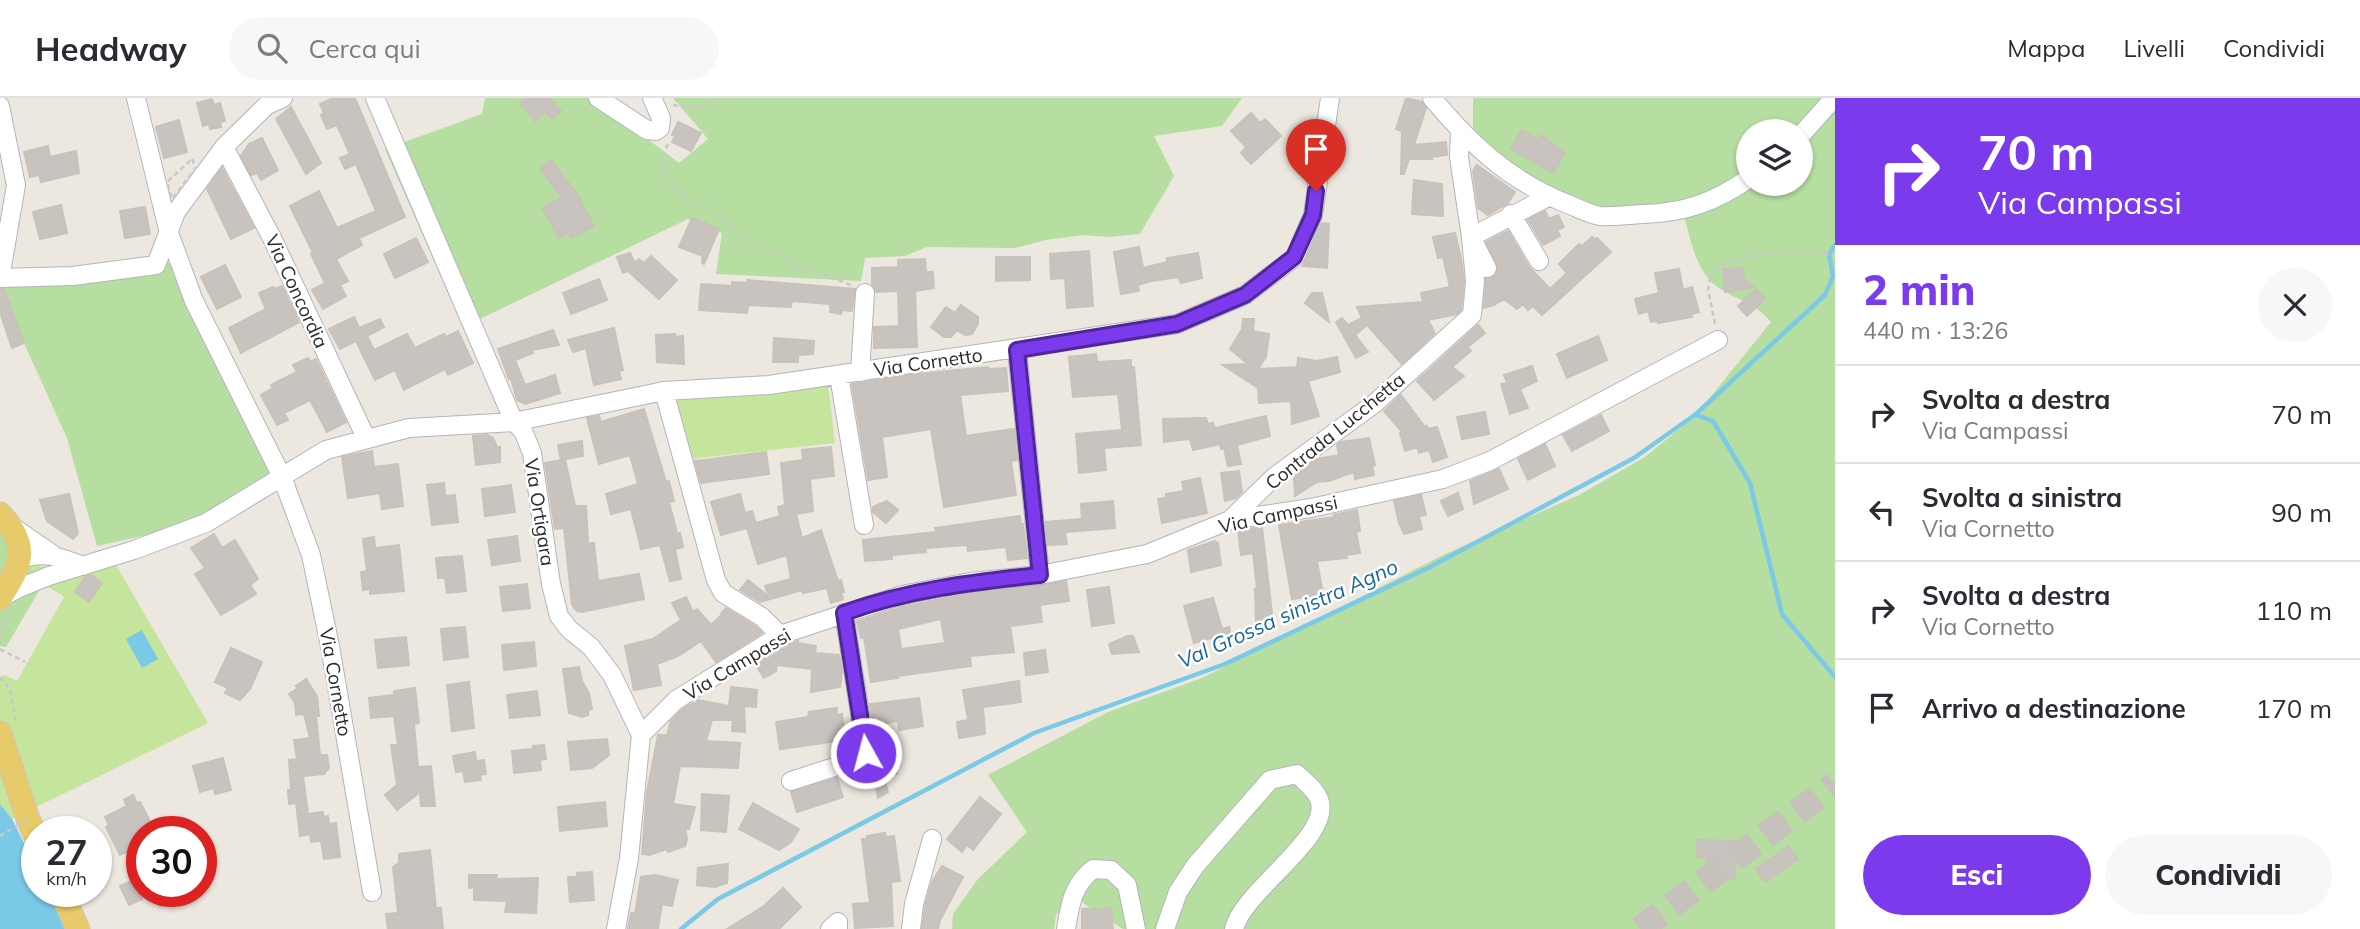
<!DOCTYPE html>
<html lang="it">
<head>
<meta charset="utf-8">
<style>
	:root { --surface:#fff; --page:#f7f7f7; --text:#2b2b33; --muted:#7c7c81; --line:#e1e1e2; --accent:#7c3aed }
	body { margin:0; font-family:Mulish,sans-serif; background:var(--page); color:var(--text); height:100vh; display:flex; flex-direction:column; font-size:26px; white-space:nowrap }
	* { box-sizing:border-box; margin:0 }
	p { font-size:23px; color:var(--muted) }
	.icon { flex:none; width:38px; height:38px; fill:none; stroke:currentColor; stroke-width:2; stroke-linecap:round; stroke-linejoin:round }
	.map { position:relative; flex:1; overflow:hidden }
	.sheet { display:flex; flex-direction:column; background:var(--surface); width:525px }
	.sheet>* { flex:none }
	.hud { background:#7c3aed; color:#fff; overflow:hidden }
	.fabs { position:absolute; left:1736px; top:21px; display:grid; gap:14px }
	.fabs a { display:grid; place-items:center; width:77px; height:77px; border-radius:50%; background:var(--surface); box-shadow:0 2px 5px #0004; font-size:35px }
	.speed { position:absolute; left:21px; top:718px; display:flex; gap:14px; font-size:35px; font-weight:700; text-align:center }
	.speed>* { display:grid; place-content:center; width:91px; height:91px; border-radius:50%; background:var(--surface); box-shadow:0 2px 5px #0004; line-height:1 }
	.speed small { font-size:18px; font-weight:400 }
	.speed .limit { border:10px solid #d22; background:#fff; color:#111 }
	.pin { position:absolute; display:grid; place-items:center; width:60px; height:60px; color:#fff; margin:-72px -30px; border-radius:50% 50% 50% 0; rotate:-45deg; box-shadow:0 0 7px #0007 }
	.pin .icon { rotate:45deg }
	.me { position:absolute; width:77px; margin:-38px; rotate:353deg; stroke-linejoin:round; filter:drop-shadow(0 0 5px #0008) }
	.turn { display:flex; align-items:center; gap:24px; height:147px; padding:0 28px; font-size:32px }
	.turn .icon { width:91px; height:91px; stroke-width:2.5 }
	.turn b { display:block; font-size:49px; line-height:60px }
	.round { display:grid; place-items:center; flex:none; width:74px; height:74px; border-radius:37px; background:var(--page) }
	.overview { display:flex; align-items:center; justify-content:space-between; height:119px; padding:0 28px }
	h1 { font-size:42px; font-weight:800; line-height:52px; color:var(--accent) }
	.action { display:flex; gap:14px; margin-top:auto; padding:14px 28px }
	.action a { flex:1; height:80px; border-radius:42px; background:var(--accent); color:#fff; font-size:28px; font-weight:800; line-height:80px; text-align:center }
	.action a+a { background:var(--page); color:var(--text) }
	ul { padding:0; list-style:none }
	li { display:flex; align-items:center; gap:21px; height:98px; padding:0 28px; border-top:2px solid var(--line) }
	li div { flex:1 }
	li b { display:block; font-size:26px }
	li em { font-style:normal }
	header { display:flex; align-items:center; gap:42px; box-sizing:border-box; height:98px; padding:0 35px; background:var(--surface); border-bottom:2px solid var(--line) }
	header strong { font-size:33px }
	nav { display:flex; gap:38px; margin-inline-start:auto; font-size:24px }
	.search { width:490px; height:63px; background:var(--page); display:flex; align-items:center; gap:18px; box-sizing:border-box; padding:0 24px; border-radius:38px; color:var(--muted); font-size:26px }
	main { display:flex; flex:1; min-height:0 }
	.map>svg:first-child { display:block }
	.green { fill:#b5dea0; fill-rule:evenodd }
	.pitch { fill:#c6e59c }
	.water { fill:#7ac9e6 }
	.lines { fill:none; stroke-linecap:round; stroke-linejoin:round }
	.stream { stroke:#7ac9e6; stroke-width:4.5 }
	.building { fill:#c8c3be; stroke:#c8c2b9; stroke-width:2; fill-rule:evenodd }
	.highway-tunnel { stroke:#c6c2bb; stroke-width:26; stroke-dasharray:26 13; stroke-linecap:butt }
	.minor-casing { stroke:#b2b5be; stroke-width:20 }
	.major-casing { stroke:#c8c8c8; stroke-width:25 }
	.path { stroke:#c8c8c8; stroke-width:2.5; stroke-dasharray:5 3.5; stroke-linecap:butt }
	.minor { stroke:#fff; stroke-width:18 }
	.major { stroke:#e7ca6a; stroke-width:23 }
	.path-bridge { stroke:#c8c8c8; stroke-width:2.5; stroke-dasharray:5 3.5; stroke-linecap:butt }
	.route-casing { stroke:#51269a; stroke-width:18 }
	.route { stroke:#7c3aed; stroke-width:12 }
	.labels { text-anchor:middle; stroke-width:5; stroke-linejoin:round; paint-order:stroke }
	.street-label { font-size:19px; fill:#2c2c2c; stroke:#fff }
	.water-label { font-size:21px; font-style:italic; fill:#186894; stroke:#fff }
</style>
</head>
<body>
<header>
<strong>Headway</strong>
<div class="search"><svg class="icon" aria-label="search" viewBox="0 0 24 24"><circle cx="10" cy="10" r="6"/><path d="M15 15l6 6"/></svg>Cerca qui</div>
<nav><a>Mappa</a><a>Livelli</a><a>Condividi</a></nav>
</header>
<main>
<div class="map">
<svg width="1835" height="831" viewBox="0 0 1835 831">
	<rect width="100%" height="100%" fill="#ece7df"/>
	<path class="green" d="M485 0H594L679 65 708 41 673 0H1242L1222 28 1154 38 1174 78 1140 136 1109 139 1082 137 1046 142 1015 150 927 149 905 158 865 160 861 183 716 176 722 135 688 121 463 229 385 51 482 16Z
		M1473 0H1835V831H1123L1074 799 1056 817 1054 831H952L953 816 978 781 1027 734 988 677 1108 614 1202 580 1445 456 1579 397 1645 359 1695 318 1771 224C1754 203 1737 203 1716 188 1695 172 1690 138 1683 114L1587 112 1494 58 1473 30ZM1748 33H1801V86H1748Z
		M182 163 275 347 290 371 191 427 97 448 67 340 24 245 3 186Z
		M0 416 23 466 64 498 43 486 6 549 0 548Z"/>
	<path class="pitch" d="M827 276 835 345 681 362 660 295Z
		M23 466 88 474 116 467 208 625 12 721 0 706V579L5 577 17 583 64 499Z"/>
	<path class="water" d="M142 532 158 561 142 570 126 541Z
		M0 706 12 721 37 771V793H47L67 831H0Z"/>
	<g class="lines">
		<path class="stream" d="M1696 317 1713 323 1750 385 1782 516 1835 579
			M681 831 718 801 1034 635 1225 566 1430 469 1634 360 1696 316 1825 197 1833 178 1829 156 1835 147"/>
	</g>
	<path class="building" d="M333 0H355L405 119 359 140 362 147 336 161 348 183 340 187 346 198 323 211 312 192 325 185 311 156 313 155 290 108 319 93 337 130 376 113 356 66 345 71 340 60 350 56 337 27 327 31 321 17 324 15 320 6Z
		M526 0H549L561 13 552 21 545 13 535 23 520 5Z
		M1406 0 1422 4 1426 10 1414 47 1446 44 1447 57 1431 59 1432 61H1409L1404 76H1401L1402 33 1396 31Z
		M212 1 214 7 220 5 225 23 220 24 221 29 210 31 209 26 203 28 197 5Z
		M291 9 321 65 306 76 276 21Z
		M1251 15 1260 25 1265 21 1281 38 1251 66 1241 55 1246 49 1231 33Z
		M179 22 187 54 164 60 156 29Z
		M678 24 701 35 691 53 672 44 675 38 672 37Z
		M1522 32 1538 42 1541 37 1565 55 1553 75 1511 51Z
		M262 40 278 72 261 82 257 75 251 77 241 58 249 46Z
		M48 48 50 59 76 53 79 75 41 84 39 77 30 79 24 54Z
		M551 62 577 96 594 128 571 140 569 135 559 140 542 110 562 100 540 71Z
		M1477 67 1515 94 1508 105 1488 117 1478 110 1473 73Z
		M222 70 254 130 231 141 207 91Z
		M1414 82 1442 86 1443 118 1412 116Z
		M61 107 67 135 40 141 33 114Z
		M145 109 150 136 125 140 120 113Z
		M1545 113 1549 121 1558 117 1564 129 1557 132 1560 138 1543 147 1528 122Z
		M692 120 719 131 704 166 702 165 703 154 700 157 679 149Z
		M1322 125 1329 126 1327 170 1303 168Z
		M1508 133 1529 169 1550 191 1567 175 1559 166 1579 146 1582 148 1592 139 1595 141 1597 140 1611 154 1542 217 1533 208 1528 212 1523 206 1517 211 1504 201 1494 207 1484 210 1486 181 1496 177 1498 170 1486 144Z
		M1455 135 1461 160 1464 183 1461 212 1457 216 1428 222 1435 235 1402 266 1367 227 1355 237 1368 254 1356 260 1336 224 1342 220 1348 227 1362 220 1357 209 1423 204 1421 195 1450 189 1443 159 1438 160 1433 139Z
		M416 140 428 164 395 180 384 156Z
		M1139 149 1143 170 1167 164V160L1198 155 1202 180 1181 185 1178 179 1151 183 1138 187 1139 193 1121 196 1114 154Z
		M1089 153 1093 208 1067 210 1065 180 1051 181 1050 156Z
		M630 155 635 165 639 161 644 165 651 158 677 182 659 201 628 173 623 175 617 159Z
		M996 159H1030V182L996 183Z
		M925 161 926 174H933L934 190 915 193 917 249 874 250V229L899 228 898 193 876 194 872 187V170L898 169V162Z
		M225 167 241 199 217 211 201 179Z
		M1743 170 1744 180 1754 189 1725 194 1723 171Z
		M1679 171 1683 192 1692 189 1699 214 1691 216 1692 219 1658 225V223L1651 224 1648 213 1639 216 1635 201 1659 195 1655 175Z
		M599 181 607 202 571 216 563 195Z
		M747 182 855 191 852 213 842 212 841 216 830 214V206L792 203 791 209 748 207 747 215 699 212 701 186 732 188V184L747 185Z
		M282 188 299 224 241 255 229 230 266 211 259 195 273 189 274 191Z
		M0 191H4L24 245 12 250 0 214Z
		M1756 191 1765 201 1747 218 1738 208Z
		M1312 195H1322L1329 224 1305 205Z
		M961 207 978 219V226L972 236 965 237 957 232 951 239H944L931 229 946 209 955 215Z
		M354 219 359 230 380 221 384 229 367 238 374 252 407 236 415 250 444 236 446 239 458 233 473 265 448 277 445 271 404 292 395 272 375 282 356 243 340 251 329 231Z
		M1243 221H1254L1253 233 1269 236 1266 259 1258 271 1297 269 1298 260 1317 263 1337 259 1340 274 1308 283 1319 318 1292 326 1291 303 1259 305 1258 290 1223 267 1248 266 1230 251 1242 231Z
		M1478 227 1485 235 1468 249 1471 253 1452 269 1464 278 1434 302 1417 283Z
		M614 230 623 272 619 273 621 281 594 287 586 250 573 254 568 242Z
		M553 232 559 247 532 252 533 255 515 262 525 287 555 277 560 295 525 306 517 302 511 280 509 281 498 251Z
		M675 236V239L683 238 684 266 657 264 656 237Z
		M1598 238 1607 262 1567 280 1557 256Z
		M774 240 814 243 813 256 798 257V264H773Z
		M1096 256 1097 264 1131 262V270L1134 269 1141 347 1104 350 1106 372 1079 375 1076 336 1122 332 1118 296 1073 299 1069 259Z
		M308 260 310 264 316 261 346 324 327 334 310 302 284 315 288 322 277 327 261 297 273 290 271 287 297 274 293 267Z
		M1532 268 1537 283 1520 291 1528 310 1510 316 1501 286 1507 285 1504 277Z
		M988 269 989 271 1006 270 1008 293 960 297 966 338 1014 331 1017 362 1011 363 1016 397 944 409 931 331 882 339 887 379 868 382 852 286 917 276Z
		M1401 297 1425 329 1427 328 1428 331 1437 329 1447 359 1433 364 1429 352 1419 355 1417 349 1405 353 1400 335 1402 334 1384 313Z
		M644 311 666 384 669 383 674 403 669 404 677 435H680L683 449 675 451 681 481 670 483 660 447 641 451 631 411 611 416 606 396 638 386 630 357 599 366 587 320 599 318 601 324Z
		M1485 314 1489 336 1462 341 1457 319Z
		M1601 317 1609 333 1572 353 1563 337Z
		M1266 318 1270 338 1237 347 1241 366 1228 368 1224 350 1221 351 1220 346 1193 352 1190 341 1164 344 1163 321 1206 320 1208 326 1213 325 1215 330Z
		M487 337 493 340 497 349H500V364L476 367 473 338Z
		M1369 340 1375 367 1372 368 1374 377 1355 381 1354 374 1329 383 1317 384 1295 398 1294 378 1317 361 1339 357 1337 347 1341 344Z
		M582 343 583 358 565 361 575 408H586L588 446 594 445 598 483 639 476 644 501 582 514 577 513 572 507 564 430 555 431 545 365 561 362 558 347Z
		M1545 346 1555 368 1528 382 1518 361Z
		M831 349 834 378 810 381 813 413 796 416 802 440 821 432 838 483 841 482 844 494 841 495 843 501 831 505 827 490 803 495 802 492 760 504 740 492 748 482 769 499 765 488 791 481 787 457 758 466 747 430 721 437 711 404 740 396 745 415 752 413 756 425 780 418 778 409 785 407 781 365 803 362 802 352Z
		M372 353 374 369 398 366 403 408 382 411 380 395 348 400 342 359Z
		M766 354 769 376 701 385 695 363Z
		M1499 371 1508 391 1474 406 1470 383Z
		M1239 373 1242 394 1236 400 1225 403 1221 375Z
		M1200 380 1207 415 1162 425 1158 401 1166 400V396L1184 393 1182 384Z
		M444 385 445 398 455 397 458 424 432 427 427 387Z
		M511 387 515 414 485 418 482 391Z
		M1458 395 1463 411 1448 418 1441 403Z
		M69 396 78 435 73 441 47 423 40 402Z
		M1421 397 1426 417 1419 418 1422 431 1404 436 1399 425 1394 403Z
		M887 403 898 412 886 425 873 414V409Z
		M1113 403 1115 430 1065 434 1067 446 1048 447 1046 424 1082 421 1081 406Z
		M1357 412 1360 433 1356 434 1360 455 1346 457 1347 460 1317 463 1323 496 1292 501 1279 427 1335 419 1334 417Z
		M1020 418 1021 426H1023L1027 460 1008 462 1006 449 968 453 967 447 925 450 926 454 892 457V461L865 463 863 442 936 434 935 430Z
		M1262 429 1273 524 1256 526 1255 491H1257L1253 455 1241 457 1238 432Z
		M214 436 222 450 235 442 258 481 250 487 256 496 221 517 195 476 205 470 191 450Z
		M517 438 520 463 492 467 488 442Z
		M374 439 375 450 399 447 404 493 370 496V491L363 492 361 474 367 473 363 441Z
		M1215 443 1218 445 1221 467 1191 474 1188 452Z
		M462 458 466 493 447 495 445 480H438L436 460Z
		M91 477 102 485 89 504 75 494 85 479Z
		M1066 483 1069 503 1040 507 1042 524 1010 528 1014 554 970 558 971 568 898 578V580L871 584 864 539 861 540 857 524 905 508 972 495ZM941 521 945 545 901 551 898 531Z
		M527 486 530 510 503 513 500 489Z
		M1109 489 1114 525 1092 528 1087 492Z
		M686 499 693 514 697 511 711 527 725 514 722 515 726 510 755 528 762 535 716 564 701 543 678 558 657 566 661 587 634 592 625 548 653 541 681 522 672 505Z
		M1213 500 1222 531 1229 529 1232 544 1216 551 1211 540 1194 545 1184 508Z
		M465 529 468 559 444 562 441 531Z
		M1128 538H1133L1139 554 1112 556 1109 546Z
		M406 539 409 567 378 570 375 542Z
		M798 543V545L816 548 815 555 839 557 842 572 840 589 811 594 812 571 777 567 776 573 764 580 755 566 785 547Z
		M534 544 536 568 504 572 502 547Z
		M231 550 262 564 250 591 240 602 225 595 228 590 215 584Z
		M1045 552 1048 574 1026 577 1024 555Z
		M579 569 582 583 589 595 592 611 588 612V617L582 619 569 615 563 571Z
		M306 581 317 598 319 618H316L320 657H327L329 670 324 676 303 678 308 716 323 714V719L328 718 329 726 336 725 340 759 324 761 321 743 311 744 310 736 300 738 296 705 289 706 288 692H291L289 662 297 661 294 642 310 640 304 616 296 617 295 605 289 596 298 590 296 588Z
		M1019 583 1021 604 983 609 985 636 959 640 957 624 968 622 963 592Z
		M469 584 474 630 452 633 447 587Z
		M731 589 757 592 756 609 744 608 745 634 732 633 733 622H712L706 643 740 645 738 670 680 668 673 706 695 709 689 731H685L687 741 685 748 668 754 667 751 649 757 642 756 647 694 658 637H667L671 623 683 611 693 605 695 606 698 602 729 608Z
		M415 590 419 625 414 626 418 669 431 668 435 708H421L420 694 397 712 385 697 397 687 391 647H398L394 618 371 620 369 600 394 597V593Z
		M537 593 540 617 510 620 507 597Z
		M919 600 923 628 899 632 898 623 873 627 870 606Z
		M837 610 836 617 842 616 845 642 780 651 776 624 808 619 809 614Z
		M607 641 609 657 592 670 571 672 568 644Z
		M544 647 546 661 540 662 541 672 514 675 512 653 533 651V648Z
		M475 654 476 663 484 662 486 676 480 677 481 682 465 684 463 673 456 674 453 658Z
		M895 656 897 676 883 677 888 694 878 700 872 668 876 657Z
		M223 660 231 692 215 696 214 690 200 694 193 668Z
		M837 680 843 699 797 714 791 694Z
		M702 696 729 698 726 734 701 732Z
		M133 697 137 705 140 704 155 733H142V746L120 757 106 729 109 727 105 719 127 708 124 702Z
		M980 699 1001 716 973 752 967 747 962 754 947 741Z
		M605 704 607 728 560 733 558 709Z
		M753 705 799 731 791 744 779 752 739 731Z
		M885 735 886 739 894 738 900 783 891 784 893 828 855 830 853 806 870 805 862 741H867V738Z
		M1697 742 1736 743 1735 781H1706V759H1697Z
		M1789 748 1798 761 1765 784 1756 771Z
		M430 752 436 810H441L443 831H388L386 816 398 815 393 769 399 765V756Z
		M728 766 727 785 715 789 697 787 698 770Z
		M942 768 963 779 940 822 938 831H922L925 808 932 784Z
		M592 774 594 802 570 804 568 779H577V775Z
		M469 777H497L496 781 538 780 536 815 505 814 507 803 474 802V789L469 790Z
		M655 777 678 782 672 808 662 806 658 831H628L631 815 635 816 641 779Z
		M142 778V801L129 807 120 788Z
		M783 790 801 809 779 831H727L764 808Z
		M153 793H192L160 808Z
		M1096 810V812L1111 810 1113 831H1082V811Z"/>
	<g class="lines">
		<path class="highway-tunnel" d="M1640 831 1835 686"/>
		<defs>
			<path id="minor" d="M136 0 169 135 194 203 282 379 311 457 330 548 372 794
				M375 0 514 324 523 333 532 355 551 486 559 518 569 531 591 549 612 577 641 637 629 760 616 831
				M598 0 647 32 656 33 660 30 661 20 652 0
				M1432 0C1472 48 1511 84 1570 107 1580 111 1591 117 1600 118 1614 119 1629 117 1643 116 1684 115 1715 104 1748 81
				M0 8 16 87 0 180
				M1801 37 1834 0
				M224 49 267 7 283 0
				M1511 116 1539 163
				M1487 170 1471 139 1548 99
				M0 180 73 178 156 167 176 114 224 49 273 142 366 340
				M1017 252 1040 477
				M860 274 865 195
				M839 278 864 427
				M664 293 716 482 723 495 762 519 780 537
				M1230 422 1274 379 1374 306 1472 217 1475 183 1471 139 1459 59 1460 34
				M10 427 52 456
				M19 462C42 452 60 459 83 468
				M0 500 19 490 49 478 134 452 206 425 326 352 409 330 514 324 664 293 769 287 1177 226 1245 197 1295 159 1313 117 1330 0
				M641 637 676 602 780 537 902 497 970 484 1040 477 1147 456 1230 422 1311 410 1443 381 1490 363 1718 242
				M791 683 865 659V647L844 515
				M830 831 838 824V831
				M911 831 914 806 932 741
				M1066 831C1070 806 1073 787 1093 771L1111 772 1127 787 1136 831
				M1165 831 1178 794 1195 768 1270 682 1297 676C1305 684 1315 691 1319 701 1334 738 1243 792 1234 831"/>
			<path id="major" d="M0 416C30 448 22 466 0 500
				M0 635 28 721 37 741
				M61 793 78 831"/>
		</defs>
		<use href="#minor" class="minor-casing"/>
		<use href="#major" class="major-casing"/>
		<path class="path" d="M725 0 729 2 736 0
			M673 7C689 9 704 14 716 0
			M668 46 662 60 669 81 688 101 703 106 748 142 768 152 776 153C793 171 829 176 852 188
			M192 61 196 70 172 101 167 84Z
			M1715 226 1708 191 1712 172C1722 168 1732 163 1742 160 1760 154 1818 151 1835 158
			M0 537 9 516
			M0 551 25 564
			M0 579 10 591 16 624
			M30 759 37 771"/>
		<use href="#minor" class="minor"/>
		<use href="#major" class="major"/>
		<path class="path-bridge" d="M0 738 28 721"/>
	</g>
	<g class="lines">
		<defs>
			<path id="route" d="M866 655 844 515C907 492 973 484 1040 477L1017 252 1177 226 1245 197 1294 159 1313 117 1316 93"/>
		</defs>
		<use href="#route" class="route-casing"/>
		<use href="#route" class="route"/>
	</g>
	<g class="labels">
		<g class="street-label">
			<text transform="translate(297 193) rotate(65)" y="7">Via Concordia</text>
			<text transform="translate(928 264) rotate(-8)" y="7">Via Cornetto</text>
			<text transform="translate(1335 333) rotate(-39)" y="7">Contrada Lucchetta</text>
			<text transform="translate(540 414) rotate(81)" y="7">Via Ortigara</text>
			<text transform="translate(1278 416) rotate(-12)" y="7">Via Campassi</text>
			<text transform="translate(737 566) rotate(-31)" y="7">Via Campassi</text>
			<text transform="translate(336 584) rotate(80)" y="7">Via Cornetto</text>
		</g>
		<g class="water-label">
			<text transform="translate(1288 516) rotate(-24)" y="7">Val Grossa sinistra Agno</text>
		</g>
	</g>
</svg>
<div class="fabs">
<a><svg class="icon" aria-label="layers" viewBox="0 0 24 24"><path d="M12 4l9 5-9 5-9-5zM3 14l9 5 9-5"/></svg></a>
</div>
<div class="speed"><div>27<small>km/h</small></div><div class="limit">30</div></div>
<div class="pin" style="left:1316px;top:93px;background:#d93025"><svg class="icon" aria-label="arrive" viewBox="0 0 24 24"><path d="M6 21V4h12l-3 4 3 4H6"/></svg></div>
<svg class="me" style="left:866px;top:655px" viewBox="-20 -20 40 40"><circle r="17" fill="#7c3aed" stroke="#fff" stroke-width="3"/><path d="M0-11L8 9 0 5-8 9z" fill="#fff"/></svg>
</div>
<section class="sheet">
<div class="hud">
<div class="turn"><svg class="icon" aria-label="right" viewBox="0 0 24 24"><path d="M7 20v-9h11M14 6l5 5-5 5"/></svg><div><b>70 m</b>Via Campassi</div></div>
</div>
<div class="overview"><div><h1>2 min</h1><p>440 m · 13:26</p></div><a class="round"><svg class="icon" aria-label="close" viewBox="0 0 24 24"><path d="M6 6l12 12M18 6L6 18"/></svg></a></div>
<ul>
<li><svg class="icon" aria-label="right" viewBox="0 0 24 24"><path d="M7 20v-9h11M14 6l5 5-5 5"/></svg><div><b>Svolta a destra</b><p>Via Campassi</p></div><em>70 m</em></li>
<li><svg class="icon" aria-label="left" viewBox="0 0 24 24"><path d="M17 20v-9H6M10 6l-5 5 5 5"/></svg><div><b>Svolta a sinistra</b><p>Via Cornetto</p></div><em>90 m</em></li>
<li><svg class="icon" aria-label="right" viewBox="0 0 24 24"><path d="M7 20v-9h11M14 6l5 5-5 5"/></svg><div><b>Svolta a destra</b><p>Via Cornetto</p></div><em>110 m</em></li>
<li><svg class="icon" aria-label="arrive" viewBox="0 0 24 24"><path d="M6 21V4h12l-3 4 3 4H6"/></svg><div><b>Arrivo a destinazione</b></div><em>170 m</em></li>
</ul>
<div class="action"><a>Esci</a><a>Condividi</a></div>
</section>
</main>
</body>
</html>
